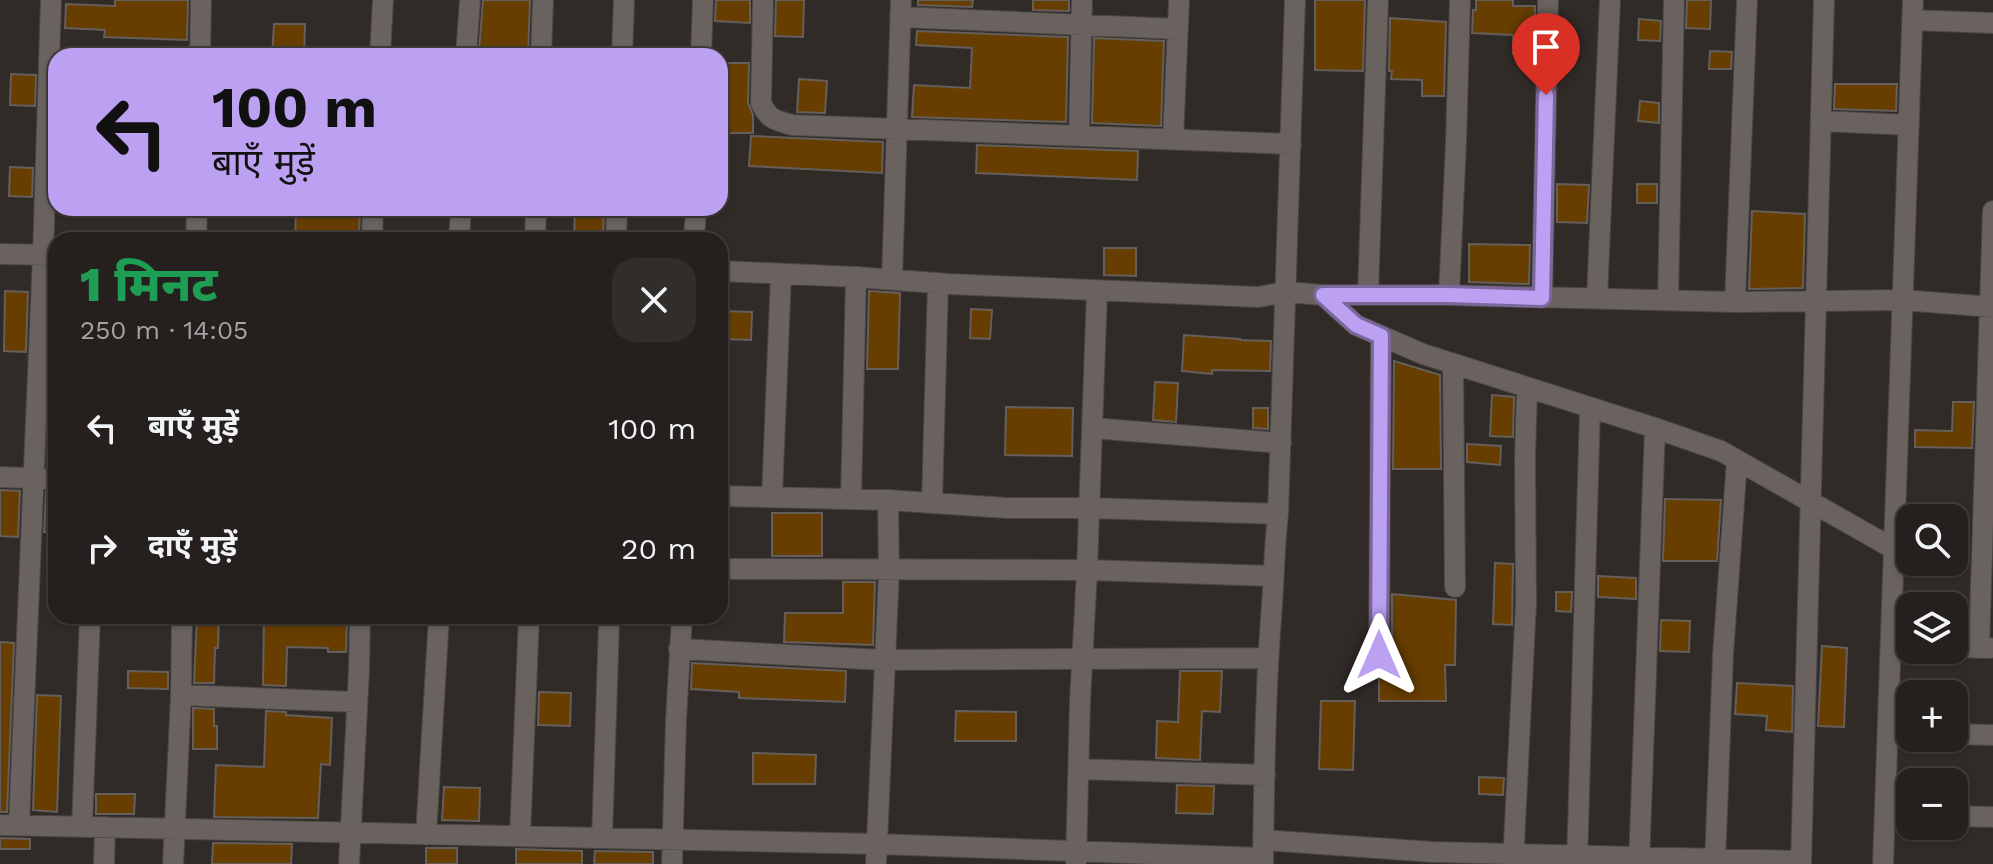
<!DOCTYPE html>
<html lang="hi">
<head>
<meta charset="utf-8">
<style>
	:root { --surface:#25201e; --page:#312d2b; --text:#f1f3f6; --muted:#a3a3a4; --line:#423e3c }
	body { margin:0; font-family:"Work Sans","Noto Sans Devanagari",sans-serif; background:var(--page); color:var(--text); height:100vh; display:flex; flex-direction:column; font-size:30px; white-space:nowrap }
	* { box-sizing:border-box; margin:0 }
	p { font-size:26px; color:var(--muted) }
	.icon { flex:none; width:44px; height:44px; fill:none; stroke:currentColor; stroke-width:2; stroke-linecap:round; stroke-linejoin:round }
	.map { position:relative; flex:1; overflow:hidden }
	.side { position:absolute; left:48px; top:232px; width:680px; height:392px; display:flex; flex-direction:column; background:var(--surface); border-radius:24px; box-shadow:0 2px 6px #0004,0 0 0 2px var(--line) }
	.side>* { flex:none }
	.guide { position:absolute; left:48px; top:48px; width:680px; height:168px; border-radius:24px; box-shadow:0 2px 6px #0004,0 0 0 2px var(--line); background:#bca0f2; color:#111; overflow:hidden }
	.buttons { position:absolute; left:1896px; top:504px; display:grid; gap:16px }
	.buttons a { display:grid; place-items:center; width:72px; height:72px; border-radius:16px; background:var(--surface); box-shadow:0 2px 6px #0004,0 0 0 2px var(--line); font-size:40px }
	.pin { position:absolute; display:grid; place-items:center; width:68px; height:68px; color:#fff; margin:-82px -34px; border-radius:50% 50% 50% 0; rotate:-45deg; box-shadow:0 0 8px #0007 }
	.pin .icon { rotate:45deg }
	.me { position:absolute; width:88px; margin:-44px; rotate:0deg; stroke-linejoin:round; filter:drop-shadow(0 0 6px #0008) }
	.turn { display:flex; align-items:center; gap:28px; height:168px; padding:0 32px; font-size:36px }
	.turn .icon { width:104px; height:104px; stroke-width:2.5 }
	.turn b { display:block; font-size:56px; line-height:68px }
	.round { display:grid; place-items:center; flex:none; width:84px; height:84px; border-radius:24px; background:var(--page) }
	.summary { display:flex; align-items:center; justify-content:space-between; height:136px; padding:0 32px }
	h1 { font-size:48px; font-weight:800; line-height:60px; color:#1e9e55 }
	ul { padding:0; list-style:none }
	li { display:flex; align-items:center; gap:24px; height:120px; padding:0 32px }
	li div { flex:1 }
	li b { display:block; font-size:30px }
	li em { font-style:normal }
	.map>svg:first-child { display:block }
	.building { fill:#673e00; stroke:#645f5a; stroke-width:2 }
	.lines { fill:none; stroke-linecap:round; stroke-linejoin:round }
	.street-casing { stroke:#4b4644; stroke-width:22 }
	.street { stroke:#69625f; stroke-width:20 }
	.route-casing { stroke:#7a689d; stroke-width:20 }
	.route { stroke:#bca0f2; stroke-width:14 }
</style>
</head>
<body>
<div class="map">
<svg width="1993" height="864" viewBox="0 0 1993 864">
	<rect width="100%" height="100%" fill="#312b28"/>
	<path class="building" d="M115 0H188L187 40 104 37 105 30 65 28 66 4 115 6Z
		M483 0H530L528 56H505V51H479Z
		M716 0H750V23L715 21Z
		M776 0H804L803 37 775 36Z
		M918 0H973L972 7 918 5Z
		M1033 0H1069V11L1033 10Z
		M1315 0H1365L1363 71 1315 70Z
		M1476 0H1513V6H1535L1534 54H1513V35L1472 33 1473 10H1476Z
		M1687 0H1711L1710 29 1686 28Z
		M1390 18 1446 22 1444 96H1422V80L1391 79 1392 71H1389Z
		M1639 19 1661 21 1660 41 1638 40Z
		M274 24H305L304 56H272Z
		M917 31 1068 37 1066 122 912 117 914 85 970 88 972 48 916 45Z
		M1094 38 1164 41 1161 126 1092 123Z
		M1710 51 1732 52 1731 69H1709Z
		M720 63H749L748 103 753 115V133H720Z
		M11 74 36 75 35 106 10 105Z
		M799 79 827 81 825 113 797 112Z
		M1835 84H1897L1896 111 1834 109Z
		M1640 101 1659 103V123L1638 121Z
		M751 136 883 142 882 173 749 166Z
		M977 145 1138 151 1137 180 976 173Z
		M10 167 33 168 32 197 9 196Z
		M1557 184 1589 185 1587 223 1557 222Z
		M1637 184H1657V203H1637Z
		M296 208H360L359 240H295Z
		M575 209 604 210 603 240H574Z
		M1752 211 1805 214 1803 288 1749 289Z
		M1469 244 1530 245 1529 284 1469 282Z
		M1104 248H1136V276L1104 275Z
		M5 291 28 292 26 352 4 351Z
		M869 291 900 293 898 369H867Z
		M971 309 992 310 990 339 970 338Z
		M720 311 752 312 751 340 720 339Z
		M1184 335 1240 339V340L1271 341 1270 371 1212 370V374L1182 371Z
		M1394 361 1440 375 1441 469H1393Z
		M1155 382 1178 383 1176 422 1153 420Z
		M1492 395 1514 397 1513 437 1490 436Z
		M1953 402H1974L1972 448 1915 447V430L1952 431Z
		M1006 407 1073 408 1072 456 1005 455Z
		M1253 408H1268V429L1253 428Z
		M1467 444 1501 446 1500 465 1467 462Z
		M0 490 20 491 18 537 0 536Z
		M46 492H56V532H44Z
		M1665 499 1721 500 1717 561H1663Z
		M772 513H822V556H772Z
		M1495 563 1513 564 1512 625 1493 624Z
		M1598 576 1636 578V599L1598 597Z
		M843 582H875L873 645 784 642 785 613H843Z
		M1556 592H1572L1571 612 1556 611Z
		M1392 594 1456 600 1455 665H1445L1446 701H1379V673H1385V666L1390 662 1392 655Z
		M197 616H219L218 648H215L214 683H194Z
		M264 616H347L346 652H328V648L287 647 286 686 263 685Z
		M1661 620 1690 621 1689 652 1660 651Z
		M0 642 14 643 7 812H0Z
		M1822 646 1847 648 1844 727 1818 726Z
		M692 663 846 671 845 702 739 698V692L691 689Z
		M128 671 168 672V689L128 688Z
		M1180 671H1222L1220 712 1202 711 1200 760 1156 758 1157 721 1178 722Z
		M1737 683 1793 686 1792 732 1766 730 1767 716 1735 714Z
		M539 692 571 693 570 726 538 725Z
		M37 695 61 696 57 812 33 810Z
		M1321 701H1355L1353 770 1319 769Z
		M193 708 214 709V726H217V749H193Z
		M266 711 286 712V715L332 718 330 765 321 764 318 818 214 817 216 765 264 767Z
		M956 711 1016 712V741H955Z
		M753 753 816 755 815 784H753Z
		M1479 777 1504 778 1503 795 1479 794Z
		M1177 785 1214 786 1213 814 1176 813Z
		M444 787 480 788 479 821 442 820Z
		M96 794H135L134 814H96Z
		M0 838 30 839V849H0Z
		M213 843 292 844 291 864H212Z
		M426 848H457V864H426Z
		M516 849 582 851V864H516Z
		M595 851 653 852V864H594Z"/>
	<g class="lines">
		<defs>
			<path id="street" d="M763 0 761 103C769 120 775 120 792 125L1291 144
				M900 17 1178 29
				M1912 20 1993 23
				M200 56 201 0
				M380 56 383 0
				M466 56 470 0
				M541 56 543 0
				M622 56 624 0
				M701 56 703 0
				M1821 121 1909 125
				M1079 136 1082 0
				M1173 139 1179 0
				M196 240 197 208
				M372 240 373 208
				M459 240 461 208
				M535 240 536 208
				M616 240 617 208
				M694 240 696 208
				M0 254 56 255
				M720 271 856 277 949 284 1258 297 1286 292 1323 295H1449L1735 302 1902 300 1993 307
				M892 279 901 0
				M1368 294 1378 0
				M1323 295 1356 325 1423 354 1655 428 1721 451 1894 549
				M1449 295 1456 142 1460 0
				M1597 297 1610 0
				M1542 298 1548 0
				M1668 300 1674 0
				M1735 302 1747 0
				M1453 364 1455 587
				M1092 428 1281 443
				M0 477 56 479
				M720 496 888 500 1007 508H1088L1278 514
				M772 497 781 274
				M851 499 856 277
				M932 503 938 283
				M720 569 1087 570 1273 576
				M1954 647 1990 648
				M1979 648 1993 211
				M679 649 884 660 1267 658
				M1379 655 1381 336
				M181 695 357 702
				M1888 732 1910 733
				M1954 734 1993 735
				M1079 769 1265 775
				M1885 814 1910 815
				M1954 816 1993 817
				M0 825 877 844 1263 858
				M19 825 43 255 51 0
				M82 827 90 616
				M426 835 439 616
				M520 836 529 616
				M602 838 609 623
				M1263 840 1433 852 1801 861
				M1076 862 1080 701 1087 570 1097 291
				M104 864 105 827
				M173 864 181 695 182 616
				M349 864 359 670 360 616
				M672 864 676 720 682 616
				M876 864 889 571 888 500
				M1263 864C1264 782 1265 700 1271 618 1274 583 1274 549 1278 514L1295 0
				M1513 864 1526 603 1525 458 1527 388
				M1577 864 1590 408
				M1639 864 1655 428
				M1715 864 1723 655 1737 460
				M1801 864 1824 0
				M1883 864 1913 0"/>
		</defs>
		<use href="#street" class="street-casing"/>
		<use href="#street" class="street"/>
	</g>
	<g class="lines">
		<defs>
			<path id="route" d="M1379 655 1381 336 1356 325 1323 295H1449L1542 298 1546 95"/>
		</defs>
		<use href="#route" class="route-casing"/>
		<use href="#route" class="route"/>
	</g>
</svg>
<div class="buttons">
<a><svg class="icon" aria-label="search" viewBox="0 0 24 24"><circle cx="10" cy="10" r="6"/><path d="M15 15l6 6"/></svg></a>
<a><svg class="icon" aria-label="layers" viewBox="0 0 24 24"><path d="M12 4l9 5-9 5-9-5zM3 14l9 5 9-5"/></svg></a>
<a>+</a>
<a>−</a>
</div>
<div class="pin" style="left:1546px;top:95px;background:#d93025"><svg class="icon" aria-label="arrive" viewBox="0 0 24 24"><path d="M6 21V4h12l-3 4 3 4H6"/></svg></div>
<svg class="me" style="left:1379px;top:655px" viewBox="-20 -20 40 40"><path d="M0-17L14 15 0 8-14 15z" fill="#bca0f2" stroke="#fff" stroke-width="4"/></svg>
<div class="guide">
<div class="turn"><svg class="icon" aria-label="left" viewBox="0 0 24 24"><path d="M17 20v-9H6M10 6l-5 5 5 5"/></svg><div><b>100 m</b>बाएँ मुड़ें</div></div>
</div>
<section class="side">
<div class="summary"><div><h1>1 मिनट</h1><p>250 m · 14:05</p></div><a class="round"><svg class="icon" aria-label="close" viewBox="0 0 24 24"><path d="M6 6l12 12M18 6L6 18"/></svg></a></div>
<ul>
<li><svg class="icon" aria-label="left" viewBox="0 0 24 24"><path d="M17 20v-9H6M10 6l-5 5 5 5"/></svg><div><b>बाएँ मुड़ें</b></div><em>100 m</em></li>
<li><svg class="icon" aria-label="right" viewBox="0 0 24 24"><path d="M7 20v-9h11M14 6l5 5-5 5"/></svg><div><b>दाएँ मुड़ें</b></div><em>20 m</em></li>
</ul>
</section>
</div>
</body>
</html>
